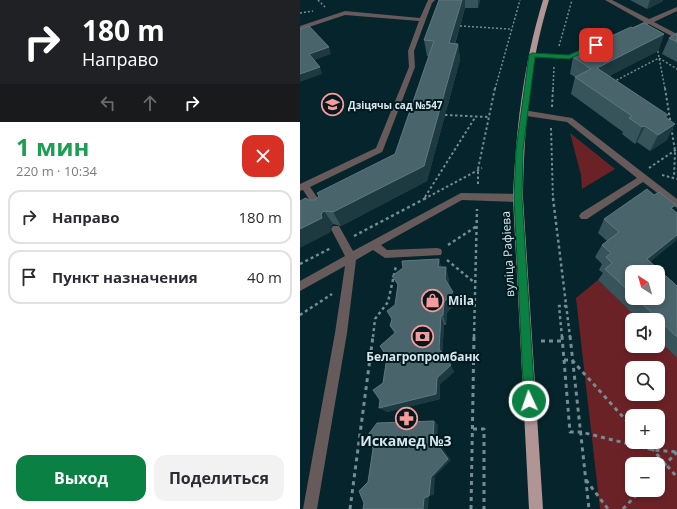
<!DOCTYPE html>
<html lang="ru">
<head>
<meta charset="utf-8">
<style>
	:root { --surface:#fff; --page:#f2f2f3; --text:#2b2b33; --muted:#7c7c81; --line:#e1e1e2; --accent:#0b8043 }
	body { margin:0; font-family:"Open Sans",sans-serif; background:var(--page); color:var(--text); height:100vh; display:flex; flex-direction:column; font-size:15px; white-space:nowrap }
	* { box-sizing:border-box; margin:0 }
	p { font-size:13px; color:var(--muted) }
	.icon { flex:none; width:22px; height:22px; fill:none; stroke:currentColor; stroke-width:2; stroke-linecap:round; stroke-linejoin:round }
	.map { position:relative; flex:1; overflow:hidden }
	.drawer { display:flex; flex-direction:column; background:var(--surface); width:300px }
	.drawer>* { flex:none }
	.banner { background:#202124; color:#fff; overflow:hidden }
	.needle { width:26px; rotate:323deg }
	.controls { position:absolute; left:325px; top:265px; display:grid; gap:8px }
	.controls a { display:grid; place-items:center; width:40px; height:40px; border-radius:8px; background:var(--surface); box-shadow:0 2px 6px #0003; font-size:20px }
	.pin { position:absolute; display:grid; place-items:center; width:34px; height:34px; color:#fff; margin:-17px; border-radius:8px; box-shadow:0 2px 6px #0006 }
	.me { position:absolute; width:44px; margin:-22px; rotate:357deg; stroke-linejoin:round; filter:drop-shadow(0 0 3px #0008) }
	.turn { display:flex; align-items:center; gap:14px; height:84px; padding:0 16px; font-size:18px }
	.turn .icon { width:52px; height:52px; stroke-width:2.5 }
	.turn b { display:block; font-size:28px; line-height:34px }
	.lanes { display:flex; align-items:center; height:38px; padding:0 16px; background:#0003; justify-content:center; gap:20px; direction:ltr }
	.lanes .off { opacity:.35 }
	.round { display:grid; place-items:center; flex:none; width:42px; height:42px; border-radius:12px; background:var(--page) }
	.summary { display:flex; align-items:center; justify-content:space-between; height:68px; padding:0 16px }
	h1 { font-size:24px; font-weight:700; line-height:30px; color:#1e9e55 }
	.button { display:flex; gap:8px; margin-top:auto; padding:8px 16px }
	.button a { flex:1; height:46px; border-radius:12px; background:var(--accent); color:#fff; font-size:16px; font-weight:700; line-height:46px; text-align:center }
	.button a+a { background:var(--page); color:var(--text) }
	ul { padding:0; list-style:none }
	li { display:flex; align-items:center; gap:12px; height:54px; margin:0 8px 6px; padding:0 8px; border:2px solid var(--line); border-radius:12px }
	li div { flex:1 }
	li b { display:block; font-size:15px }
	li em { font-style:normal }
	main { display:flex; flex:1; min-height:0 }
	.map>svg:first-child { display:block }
	.green { fill:#6b2226; fill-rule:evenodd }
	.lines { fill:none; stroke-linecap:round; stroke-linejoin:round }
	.path-far3 { stroke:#758c92; stroke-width:1.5; stroke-dasharray:2 2; stroke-linecap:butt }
	.path-far2 { stroke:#758c92; stroke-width:2; stroke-dasharray:2.5 2.5; stroke-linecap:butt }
	.path-far1 { stroke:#758c92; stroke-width:2.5; stroke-dasharray:3 3; stroke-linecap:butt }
	.path { stroke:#758c92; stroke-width:3; stroke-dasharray:4 4; stroke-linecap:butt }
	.minor { fill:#675a5a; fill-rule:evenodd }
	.major { fill:#b09594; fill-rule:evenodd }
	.wall { fill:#38545b; fill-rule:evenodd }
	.shaded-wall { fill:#1d3a41 }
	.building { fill:#49646b; stroke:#5f787f }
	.route { fill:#0b8043; stroke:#07532c }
	.labels { text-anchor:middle; stroke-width:4; stroke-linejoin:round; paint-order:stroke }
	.far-poi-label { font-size:10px; font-weight:bold; fill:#d7e7ec; stroke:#001a21; text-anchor:start }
	.street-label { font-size:12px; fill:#d7e7ec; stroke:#001a21 }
	.poi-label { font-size:12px; font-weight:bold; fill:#d7e7ec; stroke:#001a21; text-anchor:start }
	.near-poi-label { font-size:14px; font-weight:bold; fill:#d7e7ec; stroke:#001a21 }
</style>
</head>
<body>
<main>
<section class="drawer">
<div class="banner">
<div class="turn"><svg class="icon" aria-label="right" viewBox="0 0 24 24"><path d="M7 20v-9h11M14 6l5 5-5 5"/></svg><div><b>180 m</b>Направо</div></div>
<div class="lanes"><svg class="icon off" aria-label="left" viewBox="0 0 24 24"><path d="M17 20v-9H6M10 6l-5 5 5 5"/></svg><svg class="icon off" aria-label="ahead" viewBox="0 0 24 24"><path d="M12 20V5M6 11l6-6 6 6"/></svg><svg class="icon" aria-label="right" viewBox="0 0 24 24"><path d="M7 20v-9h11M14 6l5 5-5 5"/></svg></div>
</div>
<div class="summary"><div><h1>1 мин</h1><p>220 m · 10:34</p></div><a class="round" style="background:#d93025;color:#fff"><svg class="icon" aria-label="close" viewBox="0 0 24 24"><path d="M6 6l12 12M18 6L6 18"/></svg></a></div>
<ul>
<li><svg class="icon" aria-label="right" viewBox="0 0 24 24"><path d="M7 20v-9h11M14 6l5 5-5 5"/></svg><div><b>Направо</b></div><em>180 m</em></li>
<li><svg class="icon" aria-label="arrive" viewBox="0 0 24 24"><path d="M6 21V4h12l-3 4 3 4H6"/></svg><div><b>Пункт назначения</b></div><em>40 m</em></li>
</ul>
<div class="button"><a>Выход</a><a>Поделиться</a></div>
</section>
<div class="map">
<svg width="377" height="509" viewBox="0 0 377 509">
	<rect width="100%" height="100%" fill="#06242b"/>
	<path class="green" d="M270 133 315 169 282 189 281 175Z
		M298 280 339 320H332V346H358V339L377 358V509H300L276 298ZM332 368H358V394H332ZM332 416H358V442H332ZM332 464H358V490H332Z"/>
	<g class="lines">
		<path class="path-far3" d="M18 0 26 8
			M0 13 13 11
			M160 26 210 29
			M259 46 272 0
			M357 47 365 89
			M313 82 359 58 377 69
			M195 89 220 0
			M253 89 254 66"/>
		<path class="path-far2" d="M365 88 375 151 374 177
			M252 107 253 88
			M145 115 188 117
			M251 128 253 199
			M349 168 377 149
			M362 175 377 179
			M178 184V169L195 88
			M125 197 176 116
			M124 199 182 168"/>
		<path class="path-far1" d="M253 198 270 337
			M54 236 126 198
			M148 245 177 226
			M147 260 175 283
			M0 264 31 248
			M0 315 32 294
			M73 337 75 319 88 302 96 266
			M174 337 177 209
			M262 337 259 306H267"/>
		<path class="path" d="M262 336 270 432H281L353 450 377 452
			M270 336 289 509
			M241 341H262
			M264 360H272L332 427
			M173 429H184V509
			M346 442 377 477
			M358 472 377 452
			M286 480 308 509
			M50 509 73 336
			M171 509 174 336
			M323 509 341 490"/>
		<path class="minor" d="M128 0H135L132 3 114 51 115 67 83 150 82 152 10 187 26 210 24 213H18L3 190 0 191V184L76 148 109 67 108 51 119 21 45 15 0 30V26L45 11 120 18Z
			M305 0H312L349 19 377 7V11L354 22 377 34V39L349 24 335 30H331V28L344 22Z
			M297 43 299 44V46L269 59 232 57 229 55 232 53 268 55Z
			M223 110 272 118 377 199V208L343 182 287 219H281L279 216 281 213 337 178 267 122 220 115 219 113Z
			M161 193 218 194 223 198 218 202 162 200 81 245 87 250 137 248 141 249 142 252 141 255 85 258 73 250 56 260 47 333 17 509H3L35 333 45 266 0 291V281L45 256 31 229 33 226H39L53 251Z"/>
		<path class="major" d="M243 0H249C229 65 224 131 223 198L243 509H229L213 198C216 130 223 65 243 0Z"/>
	</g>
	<path class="wall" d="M139 0H180L178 8H165L155 44H158L160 60 127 181 41 226 33 224 30 228 31 232 9 200H15L95 154 129 56H127L124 40Z
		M330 0H363V1L347 9Z
		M333 28 364 34 358 51 309 76 367 118V140L350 151 337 142 335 144 322 134 323 132 271 94 275 77 270 74 273 57 285 51V48Z
		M377 33V62L362 54 369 38Z
		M373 209 350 262 377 286V358L358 339V320H339L298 280 303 273 299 270 302 264 295 257 302 245 307 241 298 233 304 219ZM332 272 358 298H332Z
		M139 259 141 267 149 279 148 284 155 303 147 313 146 325H144L142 353 154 372 140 384V399L87 412 83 383 94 333 90 326 95 305 98 286 92 276Z"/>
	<path class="shaded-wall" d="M162 0H165V8L150 59 149 43Z
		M178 0H180L178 8Z
		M350 0H363V1L347 9Z
		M364 34 358 51 292 85 297 68Z
		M158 44 160 60 127 181 41 226 33 212 124 166Z
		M29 47 31 54 12 61 9 54Z
		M20 67 22 74 0 82V74Z
		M375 124 367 140 350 151 358 135Z
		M345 126 337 142 335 144 342 127Z
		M24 211 33 224 30 228 31 232 0 248V229L21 214Z
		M377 235V240L338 272 347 259Z
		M139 259 142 271 138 267Z
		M146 267 149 279 148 290 145 279Z
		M153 292 155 303 147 313 146 325 143 315 144 302Z
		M141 315 144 325 142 357 139 349Z
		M151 365 154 372 140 384V399L87 412 79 408 137 378Z
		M134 421 138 425 137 441 151 460 135 476 134 495 129 496Z
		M129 496 128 509H123L124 498Z"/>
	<path class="building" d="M139 0H162L149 43 158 44 124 166 33 212 24 211 21 214 22 218 0 229V201L6 198 9 200H15L19 196 17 193 95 154 134 41 124 40Z
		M344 23 364 34 297 68 368 115 365 117 375 124 358 135 345 126 342 127 329 118 332 116 275 77 291 69 273 57 288 50 285 48 331 27 333 28Z
		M9 26 29 47 9 54 20 67 0 74V29Z
		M377 33V42L369 38Z
		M347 189 354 195 359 192 376 205 371 208 377 213V235L347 259 377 286V337L336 298H358V272H332V294L305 269 312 263 306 257 311 253 302 245 319 232 304 219Z
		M139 259 138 267H146L145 279 153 292 144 302 143 315H141L139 349 151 365 137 378 136 394 79 408 80 400 73 390 83 383 87 357 80 346 96 332 90 326 92 319 87 311 95 305 98 284 92 276 103 268 102 261Z
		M134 421 133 439 148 459 131 477 129 496 124 498 123 509H63L64 503 59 491 68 482 73 449 68 435 77 423Z"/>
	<path class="route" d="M294 44 299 45 269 59 235 57 223 150 222 198 235 401 233 405 229 406 225 405 224 401 214 198 216 150 229 55 232 53 269 55Z"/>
	<defs>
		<symbol id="school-ring" viewBox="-11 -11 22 22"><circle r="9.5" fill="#001a21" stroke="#f59b9a" stroke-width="1.5"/><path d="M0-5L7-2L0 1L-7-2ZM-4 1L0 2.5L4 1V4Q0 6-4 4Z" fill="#f59b9a"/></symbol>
		<symbol id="shop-ring" viewBox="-11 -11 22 22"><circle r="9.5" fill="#001a21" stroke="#f59b9a" stroke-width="1.5"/><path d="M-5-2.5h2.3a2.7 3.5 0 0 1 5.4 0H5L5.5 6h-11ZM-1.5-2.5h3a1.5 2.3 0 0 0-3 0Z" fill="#f59b9a"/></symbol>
		<symbol id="bank-ring" viewBox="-11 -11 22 22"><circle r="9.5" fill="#001a21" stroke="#f59b9a" stroke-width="1.5"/><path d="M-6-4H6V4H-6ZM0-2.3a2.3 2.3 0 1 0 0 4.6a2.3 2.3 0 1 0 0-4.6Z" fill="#f59b9a"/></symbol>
		<symbol id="pharmacy-ring" viewBox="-11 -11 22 22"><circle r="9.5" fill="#001a21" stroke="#f59b9a" stroke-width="1.5"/><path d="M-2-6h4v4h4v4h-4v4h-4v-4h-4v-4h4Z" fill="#f59b9a"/></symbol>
	</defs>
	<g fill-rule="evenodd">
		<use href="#school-ring" x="20" y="92" width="25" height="25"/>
		<use href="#shop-ring" x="120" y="288" width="25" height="25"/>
		<use href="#bank-ring" x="110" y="324" width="25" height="25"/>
		<use href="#pharmacy-ring" x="94" y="406" width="25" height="25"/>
	</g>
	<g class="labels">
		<g class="far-poi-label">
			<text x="48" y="109">Дзіцячы сад №547</text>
		</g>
		<g class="street-label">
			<text transform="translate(208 254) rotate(-93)" y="4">вуліца Рафіева</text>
		</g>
		<g class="poi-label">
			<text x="148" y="305">Mila</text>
			<text x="123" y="361" text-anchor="middle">Белагропромбанк</text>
		</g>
		<g class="near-poi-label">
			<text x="106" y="446">Искамед №3</text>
		</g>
	</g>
</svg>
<div class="controls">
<a><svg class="needle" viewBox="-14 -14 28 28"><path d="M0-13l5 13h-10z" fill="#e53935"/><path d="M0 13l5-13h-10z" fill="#7c7c81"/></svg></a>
<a><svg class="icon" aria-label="sound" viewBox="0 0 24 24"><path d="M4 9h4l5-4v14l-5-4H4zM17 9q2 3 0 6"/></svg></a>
<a><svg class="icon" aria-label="search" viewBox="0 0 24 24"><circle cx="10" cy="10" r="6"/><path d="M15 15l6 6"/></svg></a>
<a>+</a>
<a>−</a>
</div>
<div class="pin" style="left:296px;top:45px;background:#d93025"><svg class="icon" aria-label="arrive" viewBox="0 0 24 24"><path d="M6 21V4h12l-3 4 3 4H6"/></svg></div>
<svg class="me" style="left:229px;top:401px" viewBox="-20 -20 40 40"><circle r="17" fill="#0b8043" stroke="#fff" stroke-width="3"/><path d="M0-11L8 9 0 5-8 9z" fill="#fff"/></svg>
</div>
</main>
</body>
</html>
